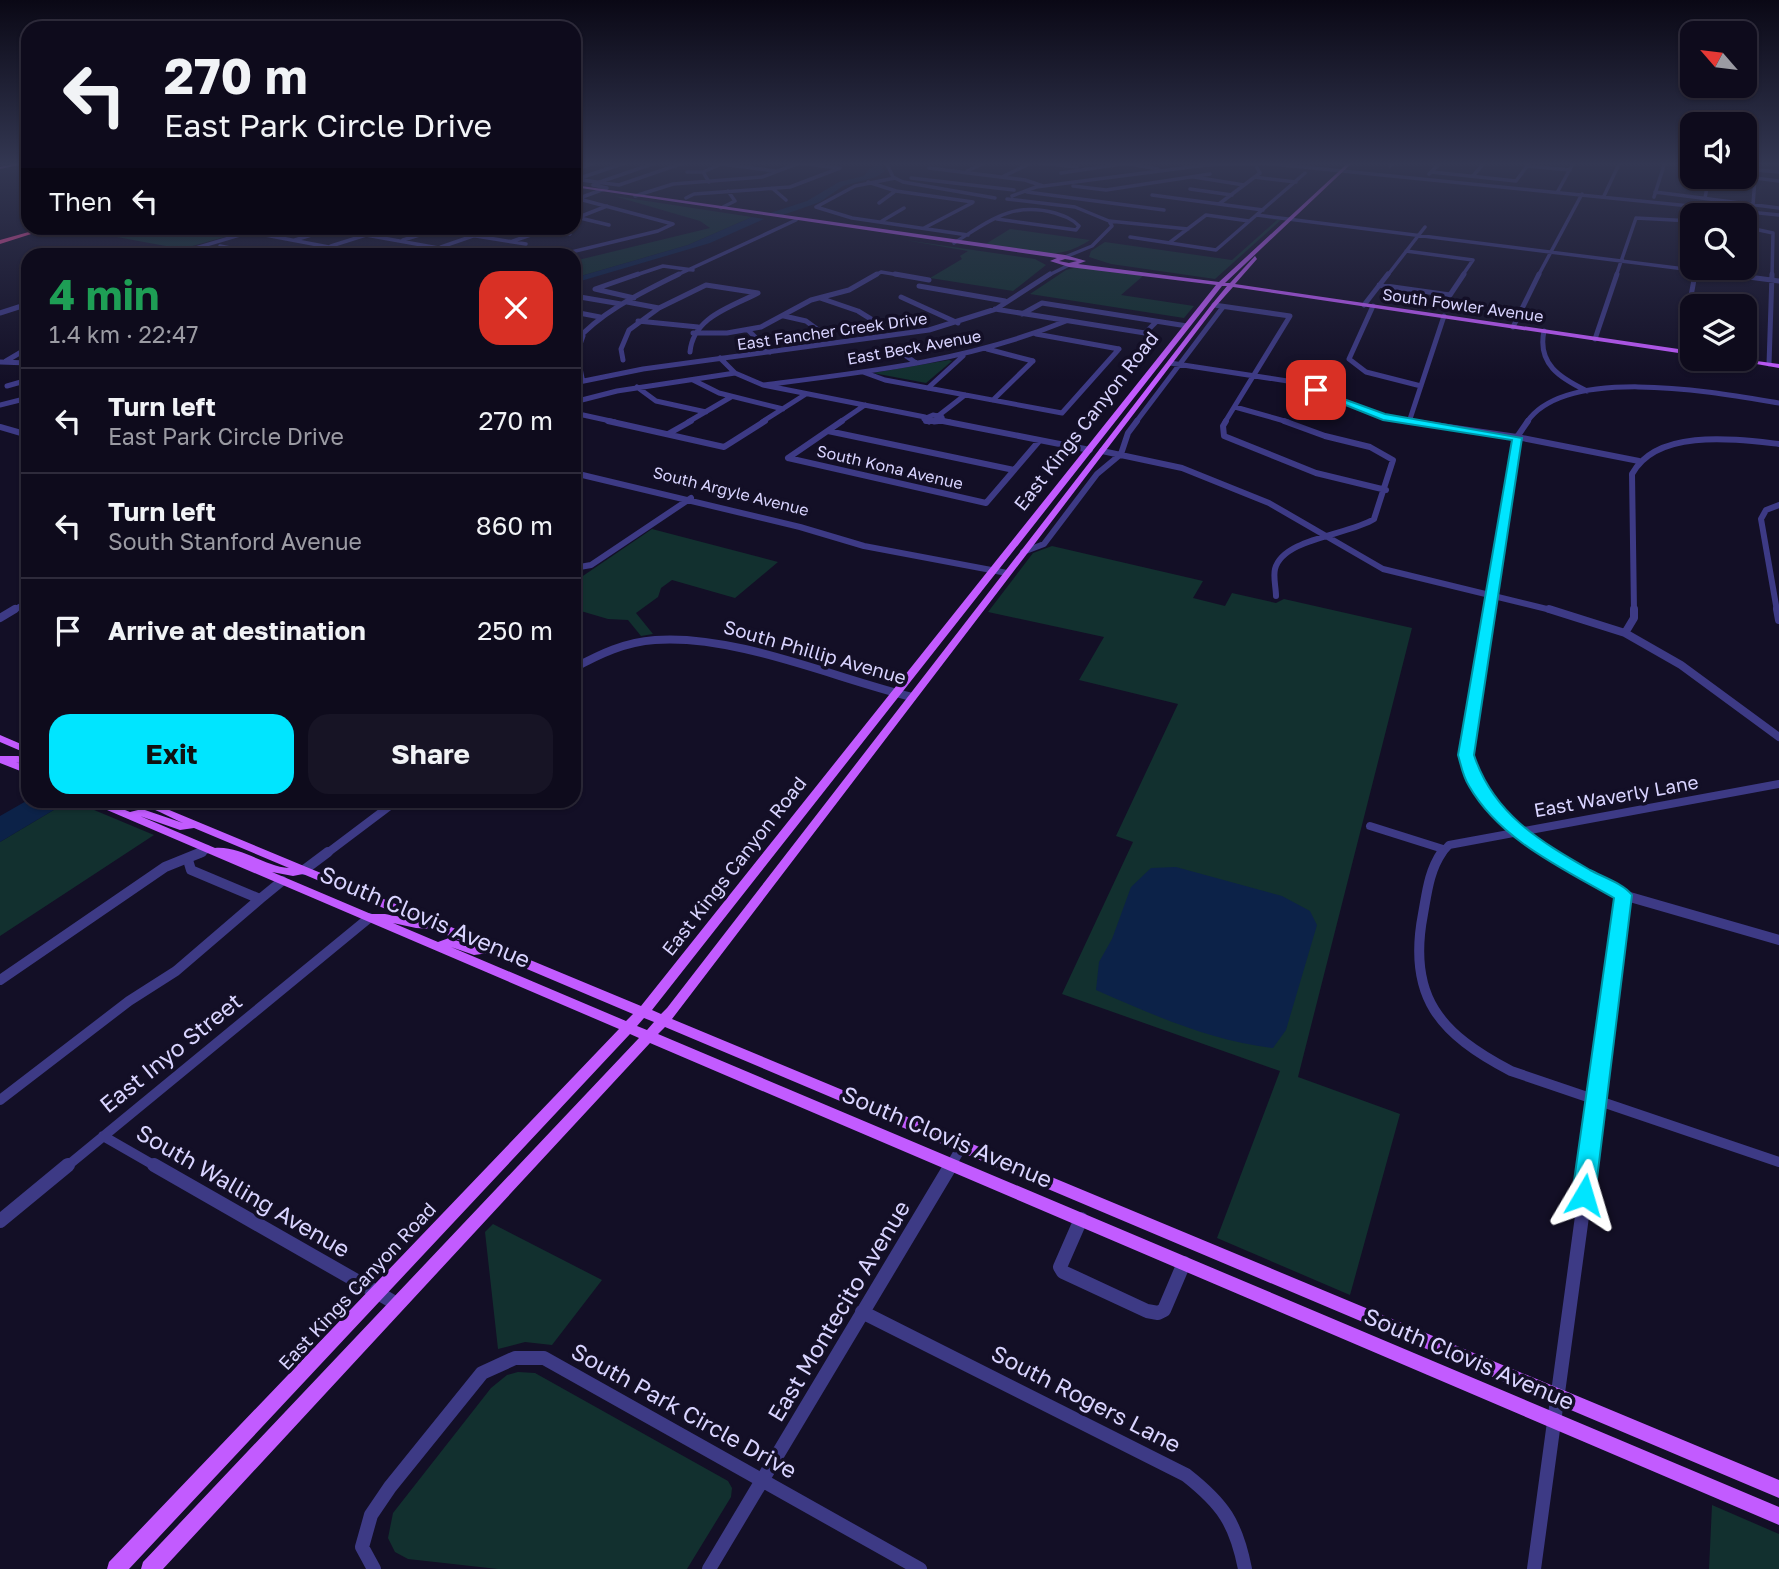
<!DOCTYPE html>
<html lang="en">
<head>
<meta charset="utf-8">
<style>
	:root { --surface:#0e0b1c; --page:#171425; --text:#f1f3f6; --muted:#9b9ba3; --line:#2e2b3b; --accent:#00e5ff }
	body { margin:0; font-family:"Golos Text",sans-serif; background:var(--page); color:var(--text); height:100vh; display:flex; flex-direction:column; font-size:26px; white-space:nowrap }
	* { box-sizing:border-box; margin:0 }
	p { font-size:23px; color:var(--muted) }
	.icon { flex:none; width:38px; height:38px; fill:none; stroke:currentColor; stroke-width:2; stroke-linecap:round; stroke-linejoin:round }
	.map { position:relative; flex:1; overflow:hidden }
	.side { position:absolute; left:21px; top:248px; width:560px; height:560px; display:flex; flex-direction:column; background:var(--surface); border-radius:21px; box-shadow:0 2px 5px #0004,0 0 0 2px var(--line) }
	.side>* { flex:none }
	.banner { position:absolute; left:21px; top:21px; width:560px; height:214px; border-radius:21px; box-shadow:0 2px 5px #0004,0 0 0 2px var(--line); background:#0e0b1c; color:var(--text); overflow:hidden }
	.needle { width:46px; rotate:298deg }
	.buttons { position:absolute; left:1680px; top:21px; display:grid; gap:14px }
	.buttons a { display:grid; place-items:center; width:77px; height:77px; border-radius:14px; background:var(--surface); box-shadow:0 2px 5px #0004,0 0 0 2px var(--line); font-size:35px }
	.pin { position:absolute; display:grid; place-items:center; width:60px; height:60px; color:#fff; margin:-30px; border-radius:14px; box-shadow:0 4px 10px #0006 }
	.me { position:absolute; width:77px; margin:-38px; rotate:7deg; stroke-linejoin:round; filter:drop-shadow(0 0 5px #0008) }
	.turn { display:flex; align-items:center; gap:24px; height:147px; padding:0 28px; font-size:32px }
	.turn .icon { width:91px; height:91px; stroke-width:2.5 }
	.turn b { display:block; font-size:49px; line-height:60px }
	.then { display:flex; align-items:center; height:66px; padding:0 28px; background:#0003; gap:14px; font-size:26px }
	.round { display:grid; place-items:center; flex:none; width:74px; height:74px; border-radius:21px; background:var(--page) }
	.headline { display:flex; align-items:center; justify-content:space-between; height:119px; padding:0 28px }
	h1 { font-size:42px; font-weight:700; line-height:52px; color:#1e9e55 }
	.action { display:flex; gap:14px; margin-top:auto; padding:14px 28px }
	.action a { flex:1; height:80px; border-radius:21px; background:var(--accent); color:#111; font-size:28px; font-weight:700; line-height:80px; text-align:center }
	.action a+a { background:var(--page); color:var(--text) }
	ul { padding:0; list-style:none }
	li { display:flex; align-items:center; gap:21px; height:105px; padding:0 28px; border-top:2px solid var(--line) }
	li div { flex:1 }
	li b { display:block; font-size:26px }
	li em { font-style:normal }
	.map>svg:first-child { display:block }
	.green { fill:#12302f }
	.water { fill:#0c2248 }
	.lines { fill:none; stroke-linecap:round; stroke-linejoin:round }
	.minor-far5 { stroke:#3d3a85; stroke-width:3.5 }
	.minor-far4 { stroke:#3d3a85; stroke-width:5 }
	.minor-far3 { stroke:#3d3a85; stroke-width:6 }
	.minor-far2 { stroke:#3d3a85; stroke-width:8 }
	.minor-far1 { stroke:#3d3a85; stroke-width:10 }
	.minor { stroke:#3d3a85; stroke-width:14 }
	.major { fill:#c25bff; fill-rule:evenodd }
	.highway { fill:#ff4fa3; fill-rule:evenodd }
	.route { fill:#00e5ff; stroke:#0095a6; stroke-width:2 }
	.labels { text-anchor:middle; stroke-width:7; stroke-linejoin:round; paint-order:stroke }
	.far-street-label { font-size:16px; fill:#d9d4ff; stroke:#130f26 }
	.street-label { font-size:19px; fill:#d9d4ff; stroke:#130f26 }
	.near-street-label { font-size:23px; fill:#d9d4ff; stroke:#130f26 }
</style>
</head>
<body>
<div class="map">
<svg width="1779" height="1569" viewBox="0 0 1779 1569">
	<rect width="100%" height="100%" fill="#130f26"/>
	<path class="green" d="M614 196 752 217 688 245 574 278V261L710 228 700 221Z
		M1258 217 1281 220 1215 279 1111 264 1089 257 1091 251 1105 242 1232 260 1277 220Z
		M68 228H256L182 249Z
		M1010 229 1090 240C1055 264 1024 251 984 245Z
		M905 240 1035 259 1046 265 1013 291 930 278 962 259 960 256 968 251Z
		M1078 267 1139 275 1143 276 1121 295 1194 306 1184 318 1030 294 1066 270Z
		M949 360 952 361 926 383 873 373Z
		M652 529 778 562 735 598 672 580 661 588 658 597 636 613 653 634 641 636 628 620 608 619 574 609 577 604 574 603V582Z
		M1052 546 1203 581 1193 598 1225 606 1232 593 1276 603 1284 599 1412 628 1298 1077 1400 1114 1350 1295 1217 1238 1280 1071 1062 994 1133 842 1116 836 1178 704 1079 680 1104 637 988 612 1033 553Z
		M67 802H75L154 835 0 936V842Z
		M493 1224 602 1280 552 1345 525 1342 498 1349 485 1232Z
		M518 1372 535 1373 728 1481 732 1488 731 1497 687 1569H498L408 1559 395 1552 388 1538 393 1513 491 1388 507 1375Z
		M1712 1505 1779 1534V1569H1709Z"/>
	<path class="water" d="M879 164 885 171 876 177 843 186 820 202 780 216 767 214 807 201 839 182 864 176 869 169Z
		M752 217 764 219 710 243 574 283V278L688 245Z
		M28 800 67 802 0 842V816Z
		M1176 867 1282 896 1310 911 1317 925 1286 1030 1273 1048C1211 1041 1153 1015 1096 990L1099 962 1112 939 1131 887 1151 868Z"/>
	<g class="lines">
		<path class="minor-far5" d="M793 162 838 168
			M886 162 893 177 903 182 995 198
			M1032 162 1077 167
			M1674 162 1692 163
			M1124 163 1158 169
			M721 164 775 171
			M1390 166 1395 162
			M1527 166 1570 170
			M929 168 1025 180 1043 186
			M1745 169 1779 172
			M574 170 597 162
			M967 171 987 162
			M687 172H703
			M1432 172 1516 181 1530 162
			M1061 173 1128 163
			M1429 174 1441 162
			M1004 176 1033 162
			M1473 176 1485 162
			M1194 177 1244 185
			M1254 177 1296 182
			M911 178 1014 190
			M574 179 619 185 686 162
			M577 179 628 162
			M709 182 703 172 726 162
			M868 182 896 191 973 202
			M1073 186 1106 190 1210 174
			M772 188 786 200
			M1190 189 1232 195
			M1558 191 1574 162
			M1027 192 1164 210
			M1655 192 1779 208
			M1152 195 1263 210
			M635 196 673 184 762 177 799 163
			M1012 196 1036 187 1206 165 1263 163 1779 215
			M1604 196 1620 162
			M1654 197 1665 162
			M686 198 694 194 790 187 840 168
			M1705 198 1709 177
			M579 199 673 224
			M1007 199 1075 207 1109 221 1112 226 1092 246 1065 257
			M574 200 607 188 593 185 597 183 658 162
			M879 203 894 192
			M1219 204 1260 173 1254 162
			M1753 205 1755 178 1779 181
			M816 207 852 218 968 235
			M816 207 855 186 895 178
			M721 208 735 201 728 191
			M1257 215 1740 276
			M580 218 609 225
			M574 219 607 206
			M882 221 904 208
			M1109 221 1188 229
			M1745 227 1773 233 1772 276
			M924 228 972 203
			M547 229 570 234
			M264 233 281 228
			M260 234 371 255
			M366 235 483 256
			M476 236 526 244
			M1130 237 1216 250 1305 173
			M295 240 334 228
			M403 240 442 228
			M513 241 551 228
			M954 243C989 221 1012 201 1055 213 1064 216 1073 219 1079 226L1076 230 997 219
			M1169 243 1206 215 1249 221
			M220 246 272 256
			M331 246 388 228
			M441 247 496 228
			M1406 251 1473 260 1462 276
			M169 256 263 228
			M555 256 658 231 673 224
			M633 276 663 266 693 270
			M675 276 796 220
			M874 276 881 272 905 276
			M1047 276 1069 265
			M1387 276 1425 227
			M1538 276 1582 194
			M1616 276 1636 218 1692 221
			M1695 276 1696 268"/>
		<path class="minor-far4" d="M895 274 929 280
			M1726 274 1779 281
			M1379 285 1450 295 1464 274
			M919 286 1005 301
			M574 296 621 304
			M901 297 958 323
			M634 298 595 289 638 274
			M820 298 858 311 879 324
			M627 302 659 308
			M1214 305 1290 316 1225 422
			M1364 305 1388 274
			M1373 306 1349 359 1366 372 1421 386
			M995 309 1145 333 1156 322
			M574 312 600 317
			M0 313 28 304
			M1022 314 1042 303 1187 326
			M784 316 806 321 821 332
			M638 321 698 327
			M1513 327 1539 274
			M748 330 770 352
			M1544 331C1537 364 1560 378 1587 391
			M693 333H727L761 327 811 300 849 290 877 274
			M1036 334 1119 349
			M1595 339 1617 274
			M574 343C602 311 641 293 679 274
			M892 346 916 363
			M987 349 1033 361
			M1681 351 1695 274
			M690 352C693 317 731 307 758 293
			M720 358 735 373 763 385 925 417
			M623 360 621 349 629 330 659 308 706 285 758 293
			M6 361 28 348
			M0 362 28 363
			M1170 363 1294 382 1383 417 1419 422
			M1769 364 1772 274
			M863 372 885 380 1062 413 1119 349
			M582 378 577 353 583 336
			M693 380 719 393 783 409
			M574 383 643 369 929 330 996 309 1050 274
			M763 385C867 372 968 361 1066 321
			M7 386 28 380
			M637 387 656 401 706 412
			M928 388 963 356
			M993 400 1033 361
			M574 402 617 391 735 373
			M0 405 28 398
			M1235 407 1288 422
			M574 413 615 422
			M938 416 965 395
			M943 421 950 422
			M688 422 731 397
			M762 422 806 394
			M840 422 865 405
			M929 422 924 419 933 415 942 417 943 421
			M934 422 943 421
			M1136 422 1223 307
			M1409 422 1444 316
			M1527 422C1567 364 1719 393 1779 403"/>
		<path class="minor-far3" d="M608 421 724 447 765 421
			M926 421H943
			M943 421 1090 450
			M1226 421 1223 426 1224 436 1316 473 1386 490
			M1407 421 1517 437 1639 461
			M0 427 28 435
			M828 431 1014 470
			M668 434 691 421
			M1102 451 1182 468 1269 503 1383 569 1555 611
			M788 458 986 503 1039 441
			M788 458 842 421
			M574 473 800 527 864 546 1007 573
			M1023 552 1044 544 1097 474 1121 454 1128 433 1137 421
			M574 568 591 565 691 498
			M1276 596C1276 588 1273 577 1275 569 1283 538 1349 535 1374 519L1393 460 1370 447 1325 436 1284 421
			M12 611 28 602
			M1489 611 1517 437 1528 421
			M1634 611 1632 474C1657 428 1735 439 1779 444
			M1777 611 1761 519 1766 510 1779 505"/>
		<path class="minor-far2" d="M1489 609 1466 755 1475 780 1489 802 1507 823 1547 854
			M1549 609 1625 633 1681 665 1779 737
			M1777 609 1779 620
			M0 618 15 609
			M1625 633 1634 618V609
			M574 668C600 654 625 642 655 640 735 634 834 678 912 697
			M1370 826 1443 849
			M199 854 207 849
			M326 854 395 802
			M1441 854 1449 845 1779 784"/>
		<path class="minor-far1" d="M1442 852C1429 871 1427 892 1423 914 1407 997 1440 1034 1511 1071L1779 1162
			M1544 852 1623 895 1589 1167
			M304 870 328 852
			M1623 895 1779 940
			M260 899 282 881
			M0 980 165 867 202 852
			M0 1100 129 1001 176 971 260 899 191 870 188 860
			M103 1136 157 1167
			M66 1167 369 918
			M950 1167 962 1146"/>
		<path class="minor" d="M154 1165 397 1304
			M1081 1219 1060 1267 1063 1272 1147 1311 1158 1313 1164 1310 1184 1263
			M0 1221 68 1165
			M862 1312 1186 1475C1223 1504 1236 1523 1245 1569
			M374 1569 362 1547 371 1515 390 1487 482 1373 515 1358H544L920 1569
			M709 1569 951 1165
			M1534 1569 1589 1165"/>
		<path class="major" d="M24 162H28V163L0 169V167Z
			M1349 162H1353L1225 283H1230L1255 256 1257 259 1235 284 1692 351V355L1233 287 1216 306 672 1019 1779 1480V1498L665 1027 658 1034 1779 1507V1525L650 1043 163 1569H141L143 1562 639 1038 630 1034 129 1569H107L109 1562 619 1029 93 804 92 802H105L130 812 142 809 183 823C171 818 158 810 146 807 133 805 129 813 114 802H150L641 1006 1216 285 1069 267 1050 261 1057 258 574 187V185L1065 255 1086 261 1078 264 1219 282ZM1065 259 1077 261 1069 263 1059 261ZM1222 286H1227L1212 304 667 1008 661 1014 652 1010ZM140 816 180 830 194 828 289 868C263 866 242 846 215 848ZM272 872 293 876 303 874 407 918 385 914H371ZM393 923 416 928 433 929 475 947 449 938 438 942ZM451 947 474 955 489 953 633 1014 626 1021ZM644 1018 654 1022 647 1030 637 1026Z
			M1728 359H1742L1779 364V368Z
			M0 735 28 747V754L0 742Z
			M0 756H18L28 759V766L16 762 28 767V774L0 763Z"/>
		<path class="highway" d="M43 228H50L0 244V240Z"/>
	</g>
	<linearGradient id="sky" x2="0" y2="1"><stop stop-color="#0a0815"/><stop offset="0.43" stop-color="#333752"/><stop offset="1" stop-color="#333752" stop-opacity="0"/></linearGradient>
	<rect width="1779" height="381" fill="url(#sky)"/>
	<path class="route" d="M1313 388 1385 414 1522 438 1474 755C1493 813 1539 841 1590 870 1603 877 1624 884 1632 895L1595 1195 1591 1202 1584 1205 1576 1202 1572 1195 1614 898C1562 868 1500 840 1469 786 1463 777 1461 765 1458 755L1512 440 1383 420 1313 392Z"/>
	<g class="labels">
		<g class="far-street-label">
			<text transform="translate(1463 305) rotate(8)" y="6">South Fowler Avenue</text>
			<text transform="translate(832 331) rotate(-8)" y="6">East Fancher Creek Drive</text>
			<text transform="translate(914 347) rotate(-10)" y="6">East Beck Avenue</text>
			<text transform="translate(890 467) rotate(13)" y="6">South Kona Avenue</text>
			<text transform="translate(731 491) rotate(14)" y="6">South Argyle Avenue</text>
		</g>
		<g class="street-label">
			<text transform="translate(1086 421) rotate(-52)" y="7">East Kings Canyon Road</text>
			<text transform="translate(815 652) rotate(16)" y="7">South Phillip Avenue</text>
			<text transform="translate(1616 796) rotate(-10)" y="7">East Waverly Lane</text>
			<text transform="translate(734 866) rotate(-52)" y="7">East Kings Canyon Road</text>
			<text transform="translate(357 1286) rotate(-47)" y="7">East Kings Canyon Road</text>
		</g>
		<g class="near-street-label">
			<text transform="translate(425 917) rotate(23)" y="8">South Clovis Avenue</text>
			<text transform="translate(171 1053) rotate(-39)" y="8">East Inyo Street</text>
			<text transform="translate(947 1137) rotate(23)" y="8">South Clovis Avenue</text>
			<text transform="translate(243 1191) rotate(30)" y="8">South Walling Avenue</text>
			<text transform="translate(839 1311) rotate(-59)" y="8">East Montecito Avenue</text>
			<text transform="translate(1469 1359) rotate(23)" y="8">South Clovis Avenue</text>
			<text transform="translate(1086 1399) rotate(27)" y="8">South Rogers Lane</text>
			<text transform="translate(684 1411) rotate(29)" y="8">South Park Circle Drive</text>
		</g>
	</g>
</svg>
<div class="buttons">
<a><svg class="needle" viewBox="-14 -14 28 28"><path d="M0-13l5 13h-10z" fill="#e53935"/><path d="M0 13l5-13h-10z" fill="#9b9ba3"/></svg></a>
<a><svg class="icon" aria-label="sound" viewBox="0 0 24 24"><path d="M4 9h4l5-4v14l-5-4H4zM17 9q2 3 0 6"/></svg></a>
<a><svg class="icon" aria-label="search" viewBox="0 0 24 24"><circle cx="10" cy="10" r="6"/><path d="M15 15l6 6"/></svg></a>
<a><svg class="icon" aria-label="layers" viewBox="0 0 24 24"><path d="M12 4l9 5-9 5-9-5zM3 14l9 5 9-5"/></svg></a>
</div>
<div class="pin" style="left:1316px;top:390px;background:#d93025"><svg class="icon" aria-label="arrive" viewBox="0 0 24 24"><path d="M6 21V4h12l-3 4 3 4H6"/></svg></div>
<svg class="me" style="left:1584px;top:1195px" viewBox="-20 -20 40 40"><path d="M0-17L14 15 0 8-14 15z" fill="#00e5ff" stroke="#fff" stroke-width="4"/></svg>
<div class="banner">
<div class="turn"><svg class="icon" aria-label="left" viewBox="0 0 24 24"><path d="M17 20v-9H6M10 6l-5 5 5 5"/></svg><div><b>270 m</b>East Park Circle Drive</div></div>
<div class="then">Then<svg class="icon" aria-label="left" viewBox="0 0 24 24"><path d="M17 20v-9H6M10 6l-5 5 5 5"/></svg></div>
</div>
<section class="side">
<div class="headline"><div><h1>4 min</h1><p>1.4 km · 22:47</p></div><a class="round" style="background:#d93025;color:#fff"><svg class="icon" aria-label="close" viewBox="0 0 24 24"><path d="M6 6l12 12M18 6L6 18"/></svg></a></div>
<ul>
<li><svg class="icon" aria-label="left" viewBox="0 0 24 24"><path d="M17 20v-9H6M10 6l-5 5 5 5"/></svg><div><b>Turn left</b><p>East Park Circle Drive</p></div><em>270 m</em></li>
<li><svg class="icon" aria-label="left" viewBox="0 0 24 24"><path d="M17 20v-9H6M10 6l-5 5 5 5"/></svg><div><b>Turn left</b><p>South Stanford Avenue</p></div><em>860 m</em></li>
<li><svg class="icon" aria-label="arrive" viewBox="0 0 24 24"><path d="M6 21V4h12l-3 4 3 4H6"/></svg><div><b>Arrive at destination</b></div><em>250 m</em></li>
</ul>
<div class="action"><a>Exit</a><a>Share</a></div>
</section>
</div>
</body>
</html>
